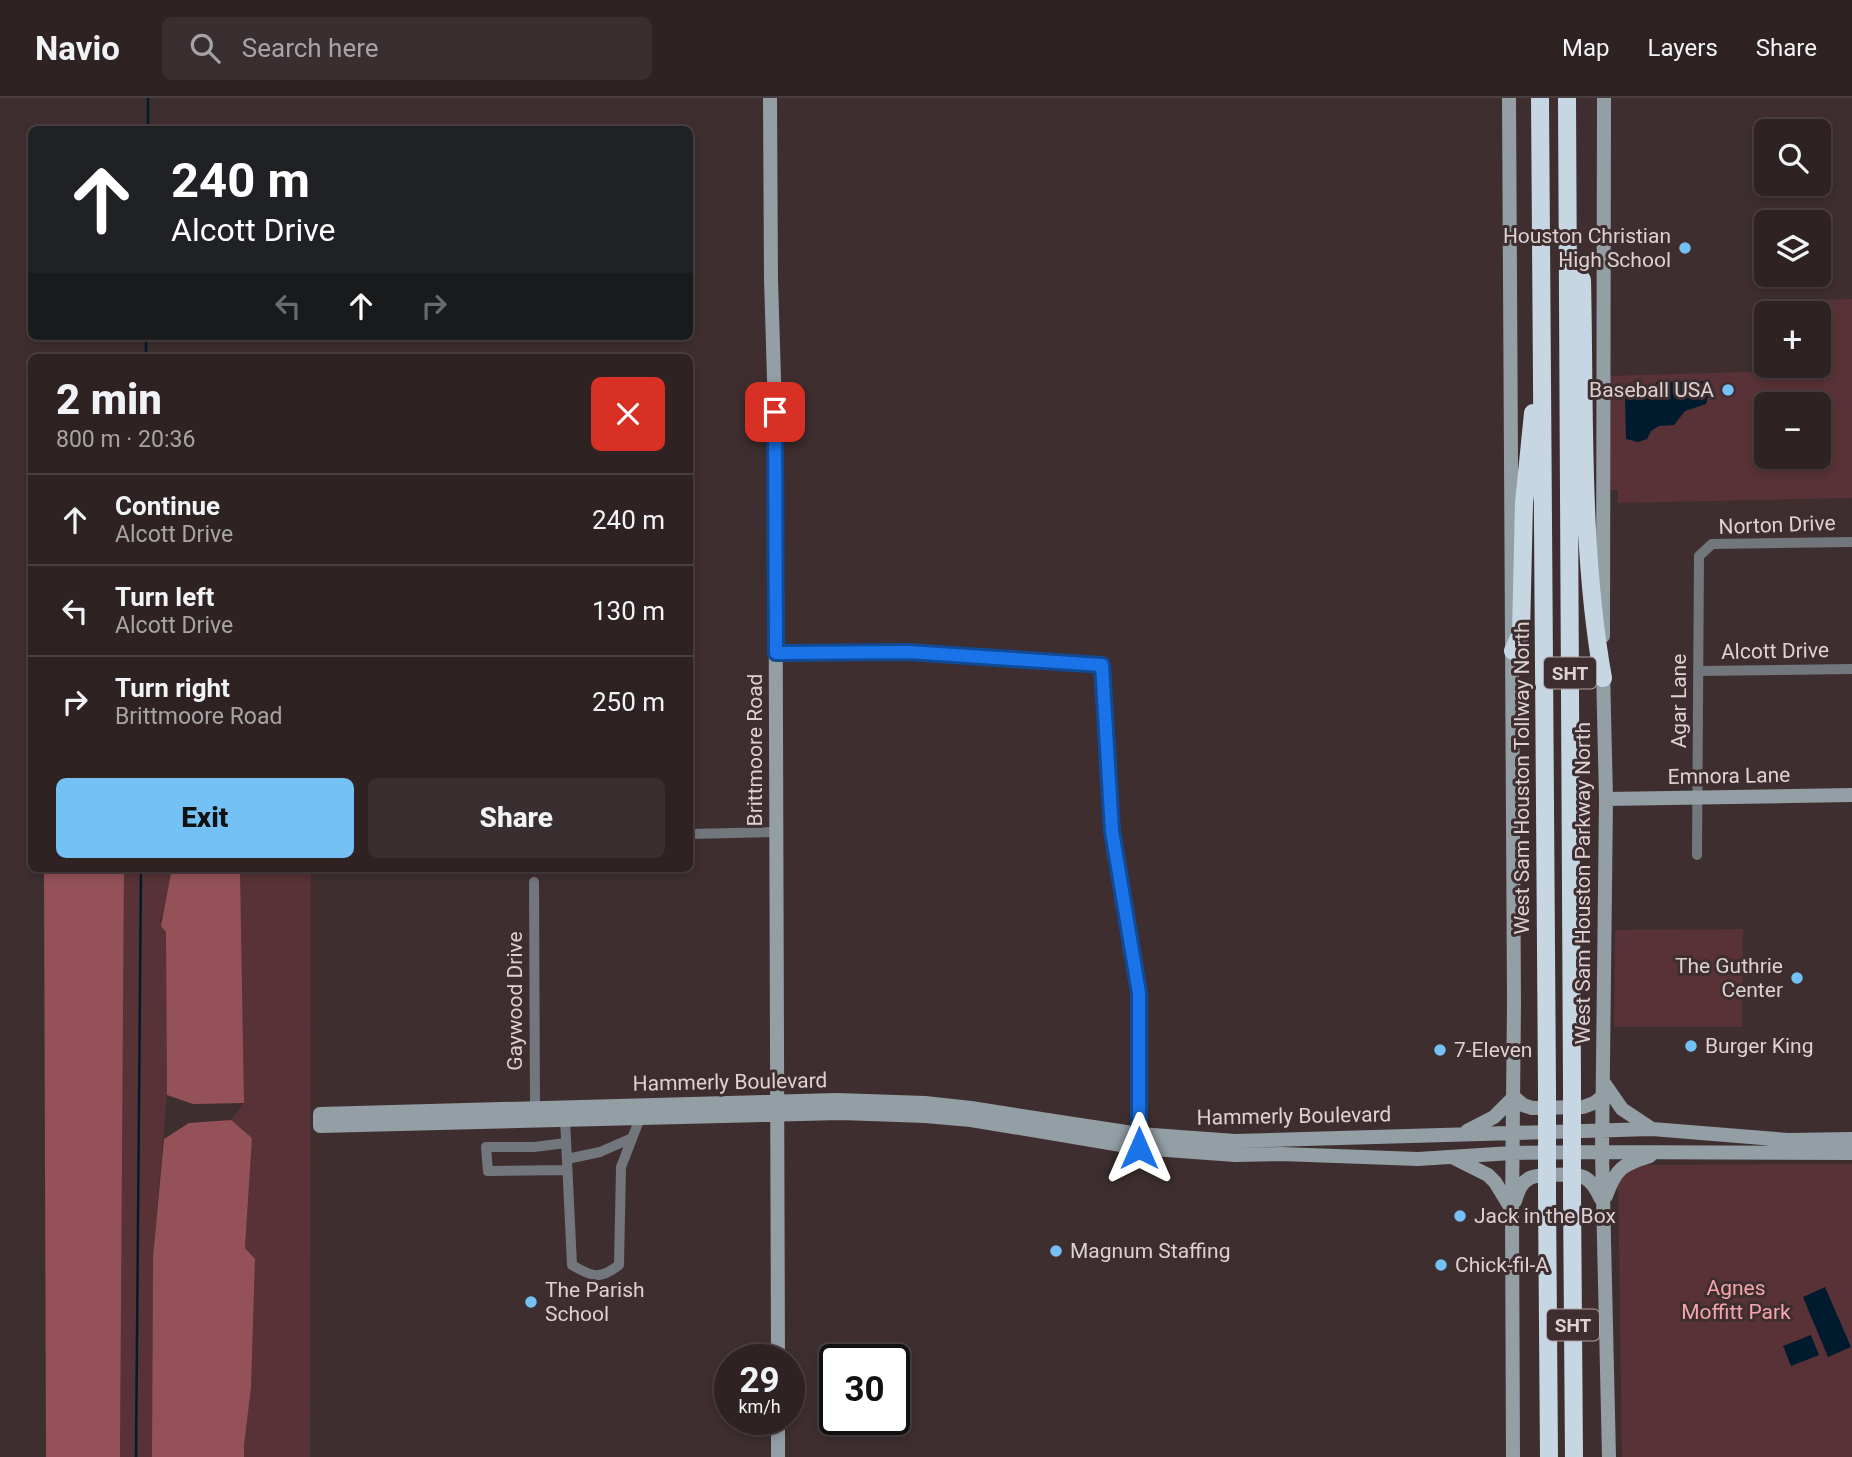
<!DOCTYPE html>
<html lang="en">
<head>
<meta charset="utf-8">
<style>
	:root { --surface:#2e2223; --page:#3a2f30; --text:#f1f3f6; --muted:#a7a4a6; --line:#493f41; --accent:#73c1f5 }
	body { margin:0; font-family:Roboto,sans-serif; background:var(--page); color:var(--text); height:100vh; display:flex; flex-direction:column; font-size:26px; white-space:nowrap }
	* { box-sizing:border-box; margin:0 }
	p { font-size:23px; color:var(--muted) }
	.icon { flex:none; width:38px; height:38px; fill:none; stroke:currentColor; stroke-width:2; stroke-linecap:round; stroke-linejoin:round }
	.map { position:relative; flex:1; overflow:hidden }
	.sheet { position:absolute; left:28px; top:256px; width:665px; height:518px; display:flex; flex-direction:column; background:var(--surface); border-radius:10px; box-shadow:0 4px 10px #0003,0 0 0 2px var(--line) }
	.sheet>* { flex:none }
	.banner { position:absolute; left:28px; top:28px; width:665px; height:214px; border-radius:10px; box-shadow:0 4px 10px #0003,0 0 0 2px var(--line); background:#202124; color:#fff; overflow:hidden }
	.controls { position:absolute; left:1754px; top:21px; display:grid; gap:14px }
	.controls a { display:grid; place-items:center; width:77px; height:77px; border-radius:10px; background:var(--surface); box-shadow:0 4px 10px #0003,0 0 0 2px var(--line); font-size:35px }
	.speed { position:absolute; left:714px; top:1246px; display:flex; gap:14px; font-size:35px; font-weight:700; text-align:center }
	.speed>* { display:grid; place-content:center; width:91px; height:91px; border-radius:50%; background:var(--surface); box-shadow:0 4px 10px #0003,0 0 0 2px var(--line); line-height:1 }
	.speed small { font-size:18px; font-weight:400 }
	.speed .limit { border:4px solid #111; border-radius:10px; background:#fff; color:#111 }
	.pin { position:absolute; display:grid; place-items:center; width:60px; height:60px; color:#fff; margin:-30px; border-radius:14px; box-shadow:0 4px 10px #0006 }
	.me { position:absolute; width:77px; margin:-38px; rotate:0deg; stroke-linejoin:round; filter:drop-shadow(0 0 5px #0008) }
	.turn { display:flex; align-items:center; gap:24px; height:147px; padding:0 28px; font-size:32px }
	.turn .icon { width:91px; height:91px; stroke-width:2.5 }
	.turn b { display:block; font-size:49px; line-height:60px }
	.lanes { display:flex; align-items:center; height:66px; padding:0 28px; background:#0003; justify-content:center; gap:35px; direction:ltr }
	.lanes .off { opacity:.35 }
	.round { display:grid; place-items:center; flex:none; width:74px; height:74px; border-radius:10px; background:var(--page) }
	.headline { display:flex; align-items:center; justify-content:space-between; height:119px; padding:0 28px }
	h1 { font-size:42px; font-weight:800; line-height:52px }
	.primary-button { display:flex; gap:14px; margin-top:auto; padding:14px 28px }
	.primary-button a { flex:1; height:80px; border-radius:10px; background:var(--accent); color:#111; font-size:28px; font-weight:800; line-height:80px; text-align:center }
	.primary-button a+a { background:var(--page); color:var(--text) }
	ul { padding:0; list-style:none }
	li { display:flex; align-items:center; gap:21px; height:91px; padding:0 28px; border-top:2px solid var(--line) }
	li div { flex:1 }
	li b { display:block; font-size:26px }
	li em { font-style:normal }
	header { display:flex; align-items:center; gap:42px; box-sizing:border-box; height:98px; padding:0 35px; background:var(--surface); border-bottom:2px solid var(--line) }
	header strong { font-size:33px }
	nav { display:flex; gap:38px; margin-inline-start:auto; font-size:24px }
	.search { width:490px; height:63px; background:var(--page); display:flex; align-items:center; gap:18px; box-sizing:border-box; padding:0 24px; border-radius:10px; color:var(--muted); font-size:26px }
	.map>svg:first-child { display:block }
	.green { fill:#583236; fill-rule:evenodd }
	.forest { fill:#945258 }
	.water { fill:#001b2e }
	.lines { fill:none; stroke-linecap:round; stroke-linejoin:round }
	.stream { stroke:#001b2e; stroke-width:2.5 }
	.street { stroke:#71777c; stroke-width:10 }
	.secondary { stroke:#939ea5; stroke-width:14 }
	.highway { stroke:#c6d6e2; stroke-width:18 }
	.highway-bridge { stroke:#c6d6e2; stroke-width:18 }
	.route-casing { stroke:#114b97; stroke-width:18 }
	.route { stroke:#1a73e8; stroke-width:12 }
	.poi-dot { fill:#73c1f5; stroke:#3e2e2f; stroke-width:2.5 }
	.labels { text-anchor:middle; stroke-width:6; stroke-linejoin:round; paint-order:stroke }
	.shield { fill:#3e2e2f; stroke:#ada1a2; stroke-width:2 }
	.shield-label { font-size:19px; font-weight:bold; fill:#ddd2d3 }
	.poi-label { font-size:21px; fill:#ddd2d3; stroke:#3e2e2f; text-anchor:start }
	.street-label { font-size:21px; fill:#ddd2d3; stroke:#3e2e2f }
	.park-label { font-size:21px; fill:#f5a5ab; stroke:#3e2e2f }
</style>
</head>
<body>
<header>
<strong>Navio</strong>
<div class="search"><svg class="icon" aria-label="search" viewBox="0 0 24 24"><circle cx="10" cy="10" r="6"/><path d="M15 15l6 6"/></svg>Search here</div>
<nav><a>Map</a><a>Layers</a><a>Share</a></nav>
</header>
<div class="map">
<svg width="1852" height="1359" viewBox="0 0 1852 1359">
	<rect width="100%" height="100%" fill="#3e2e2f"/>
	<path class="green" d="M1852 201V400L1618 405V392H1604L1605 278 1819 272 1820 202ZM1766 306H1818V359H1766Z
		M124 770H172L166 808 160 822 166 834 167 997 153 1159 152 1359H120Z
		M240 770H311L310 1359H244V1347L251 1290 255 1161 245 1150 252 1040 231 1022 244 1005Z
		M1743 831 1742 929H1614L1615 832Z
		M1852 1066V1359H1622L1618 1079 1633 1067Z"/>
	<path class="forest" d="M44 770H124L120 1359H46Z
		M172 770H240L244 1005 193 1006 167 997 166 834 161 828Z
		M231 1022 252 1040 245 1150 255 1161 251 1290 244 1347V1359H152L153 1159 164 1041 189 1025Z"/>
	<path class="water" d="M1708 283 1709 295 1706 306 1685 313 1674 327 1659 328 1651 333 1647 341 1638 344 1626 341 1625 298H1657L1656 284Z
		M1825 1189 1851 1249 1828 1259 1803 1199Z
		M1811 1237 1819 1257 1791 1268 1783 1248Z"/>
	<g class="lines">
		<path class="stream" d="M148 32V0
			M146 259V238
			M136 1359 141 770"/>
		<path class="street" d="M776 555 908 554 1102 567 1113 733 1139 895V1039
			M1698 573 1852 571
			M690 736 776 734
			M1697 757 1699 458 1712 446 1852 444
			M534 784 535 1015
			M565 1021 572 1167C592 1179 600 1182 619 1167L621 1069 640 1020
			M566 1045 534 1049H486L488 1073 567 1072
			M567 1061 600 1054 632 1040"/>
		<path class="secondary" d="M770 0 771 181 775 314 778 1262
			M1509 0 1514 904 1512 1111 1513 1359
			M1603 538 1604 0
			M1603 572 1606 701 1602 1054 1609 1359
			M1606 701 1852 697
			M1604 985 1622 1011 1652 1031
			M1514 999 1523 1007 1532 1010 1583 1009 1594 1005 1602 999
			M1467 1033 1494 1019 1514 999
			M1852 1041 1788 1042 1652 1031 1235 1043 1139 1036 971 1010 925 1005 837 1002 320 1016V1028L841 1015 925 1018 971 1022 1139 1050 1235 1057 1281 1056 1418 1061 1512 1055 1602 1054 1852 1055
			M1452 1059 1488 1077 1495 1084 1511 1110
			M1606 1098C1616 1070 1623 1066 1650 1058
			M1515 1103C1518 1094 1521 1084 1530 1080 1536 1077 1545 1077 1552 1077 1579 1076 1589 1074 1601 1101
			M778 1321V1359"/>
		<path class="highway" d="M1540 0 1547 991
			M1567 0 1572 990
			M1569 161 1582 182C1585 312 1580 453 1603 580
			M1513 553 1521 535 1524 405 1533 315
			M1572 1095 1574 1359
			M1547 1096 1549 1359"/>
		<path class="highway-bridge" d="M1572 990V1095
			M1547 991V1096"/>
	</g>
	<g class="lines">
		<defs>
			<path id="route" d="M775 314 776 555 908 554 1102 567 1112 733 1139 895V1050"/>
		</defs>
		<use href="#route" class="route-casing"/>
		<use href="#route" class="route"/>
	</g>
	<g class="poi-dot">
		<circle cx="1685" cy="150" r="7"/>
		<circle cx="1728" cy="292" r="7"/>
		<circle cx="1797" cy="880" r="7"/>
		<circle cx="1691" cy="948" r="7"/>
		<circle cx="1440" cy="952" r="7"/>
		<circle cx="1460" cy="1118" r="7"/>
		<circle cx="1056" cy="1153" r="7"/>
		<circle cx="1441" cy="1167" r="7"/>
		<circle cx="531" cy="1204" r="7"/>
	</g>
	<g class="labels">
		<g class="shield">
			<rect x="1544" y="559.5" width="52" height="31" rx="5"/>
			<rect x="1547" y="1211.5" width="52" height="31" rx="5"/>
		</g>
		<g class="shield-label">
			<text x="1570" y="582">SHT</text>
			<text x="1573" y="1234">SHT</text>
		</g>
		<g class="poi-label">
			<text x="1671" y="145" text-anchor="end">Houston Christian<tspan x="1671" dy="24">High School</tspan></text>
			<text x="1714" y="299" text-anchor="end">Baseball USA</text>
			<text x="1783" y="875" text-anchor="end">The Guthrie<tspan x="1783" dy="24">Center</tspan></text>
			<text x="1705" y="955">Burger King</text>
			<text x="1454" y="959">7-Eleven</text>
			<text x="1474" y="1125">Jack in the Box</text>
			<text x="1070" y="1160">Magnum Staffing</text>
			<text x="1455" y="1174">Chick-fil-A</text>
			<text x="545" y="1199">The Parish<tspan x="545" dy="24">School</tspan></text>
		</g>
		<g class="street-label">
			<text transform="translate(1777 427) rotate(-2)" y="7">Norton Drive</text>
			<text transform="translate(1775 553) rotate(-1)" y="7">Alcott Drive</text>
			<text transform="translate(1679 603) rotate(-90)" y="7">Agar Lane</text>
			<text transform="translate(755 652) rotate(-90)" y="7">Brittmoore Road</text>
			<text transform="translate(1729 678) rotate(-1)" y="7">Emnora Lane</text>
			<text transform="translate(1522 680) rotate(-90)" y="7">West Sam Houston Tollway North</text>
			<text transform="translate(1583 785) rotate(-90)" y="7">West Sam Houston Parkway North</text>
			<text transform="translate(515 903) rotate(-90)" y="7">Gaywood Drive</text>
			<text transform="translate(730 984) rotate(-1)" y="7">Hammerly Boulevard</text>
			<text transform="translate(1294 1018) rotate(-1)" y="7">Hammerly Boulevard</text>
		</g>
		<g class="park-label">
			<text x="1736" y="1197">Agnes<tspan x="1736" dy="24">Moffitt Park</tspan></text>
		</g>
	</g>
</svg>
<div class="controls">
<a><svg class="icon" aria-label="search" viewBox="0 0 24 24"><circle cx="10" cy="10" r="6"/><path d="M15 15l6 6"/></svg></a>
<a><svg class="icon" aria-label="layers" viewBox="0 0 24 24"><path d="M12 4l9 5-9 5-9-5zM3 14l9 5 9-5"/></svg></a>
<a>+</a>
<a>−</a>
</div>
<div class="speed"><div>29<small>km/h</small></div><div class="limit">30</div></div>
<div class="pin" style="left:775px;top:314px;background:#d93025"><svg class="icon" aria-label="arrive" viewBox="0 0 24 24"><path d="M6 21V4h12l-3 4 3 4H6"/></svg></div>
<svg class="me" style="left:1139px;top:1050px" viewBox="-20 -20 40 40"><path d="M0-17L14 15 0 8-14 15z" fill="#1a73e8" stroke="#fff" stroke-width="4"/></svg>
<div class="banner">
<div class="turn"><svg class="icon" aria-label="ahead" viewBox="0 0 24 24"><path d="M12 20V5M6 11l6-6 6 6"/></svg><div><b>240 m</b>Alcott Drive</div></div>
<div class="lanes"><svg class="icon off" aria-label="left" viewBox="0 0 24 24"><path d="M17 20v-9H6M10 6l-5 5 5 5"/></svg><svg class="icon" aria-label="ahead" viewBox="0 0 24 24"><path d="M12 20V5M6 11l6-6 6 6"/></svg><svg class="icon off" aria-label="right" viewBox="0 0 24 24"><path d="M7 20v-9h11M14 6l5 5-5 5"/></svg></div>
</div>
<section class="sheet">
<div class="headline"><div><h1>2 min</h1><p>800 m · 20:36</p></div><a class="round" style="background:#d93025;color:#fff"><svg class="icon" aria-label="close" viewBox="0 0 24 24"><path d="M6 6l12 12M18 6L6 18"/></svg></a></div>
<ul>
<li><svg class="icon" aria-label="ahead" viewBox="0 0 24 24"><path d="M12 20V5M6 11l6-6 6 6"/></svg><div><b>Continue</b><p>Alcott Drive</p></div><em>240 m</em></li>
<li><svg class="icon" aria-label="left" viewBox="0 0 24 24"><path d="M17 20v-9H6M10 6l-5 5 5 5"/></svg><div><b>Turn left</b><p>Alcott Drive</p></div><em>130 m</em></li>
<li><svg class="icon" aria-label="right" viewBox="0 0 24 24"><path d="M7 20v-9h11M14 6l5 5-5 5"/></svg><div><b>Turn right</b><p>Brittmoore Road</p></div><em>250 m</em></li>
</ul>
<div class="primary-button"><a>Exit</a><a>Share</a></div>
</section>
</div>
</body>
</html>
